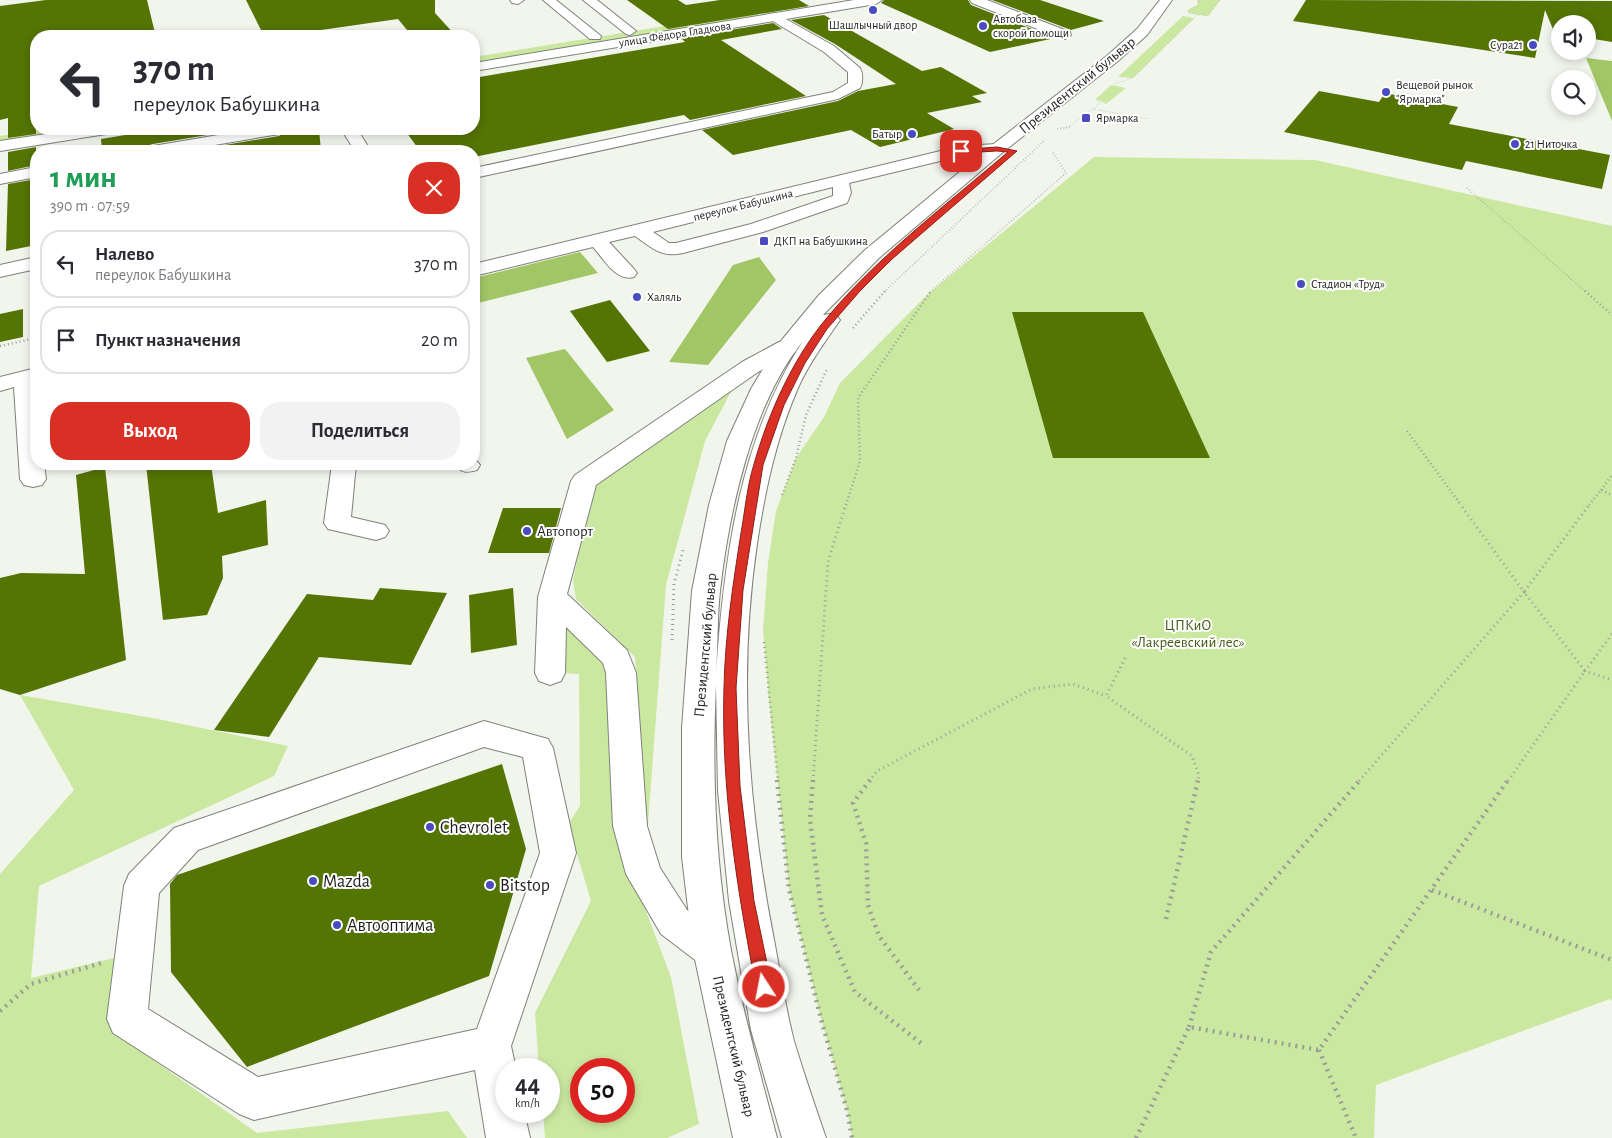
<!DOCTYPE html>
<html lang="ru">
<head>
<meta charset="utf-8">
<style>
	:root { --surface:#fff; --page:#f2f2f3; --text:#2b2b33; --muted:#7c7c81; --line:#e1e1e2; --accent:#d93025 }
	body { margin:0; font-family:"Alegreya Sans",sans-serif; background:var(--page); color:var(--text); height:100vh; display:flex; flex-direction:column; font-size:19px; white-space:nowrap }
	* { box-sizing:border-box; margin:0 }
	p { font-size:16px; color:var(--muted) }
	.icon { flex:none; width:28px; height:28px; fill:none; stroke:currentColor; stroke-width:2; stroke-linecap:round; stroke-linejoin:round }
	.map { position:relative; flex:1; overflow:hidden }
	.panel { position:absolute; left:30px; top:145px; width:450px; height:325px; display:flex; flex-direction:column; background:var(--surface); border-radius:20px; box-shadow:0 2px 8px #0003 }
	.panel>* { flex:none }
	.guide { position:absolute; left:30px; top:30px; width:450px; height:105px; border-radius:20px; box-shadow:0 2px 8px #0003; background:#fff; color:var(--text); overflow:hidden }
	.controls { position:absolute; left:1551px; top:15px; display:grid; gap:10px }
	.controls a { display:grid; place-items:center; width:45px; height:45px; border-radius:50%; background:var(--surface); box-shadow:0 2px 8px #0003; font-size:25px }
	.speed { position:absolute; left:495px; top:1058px; display:flex; gap:10px; font-size:25px; font-weight:700; text-align:center }
	.speed>* { display:grid; place-content:center; width:65px; height:65px; border-radius:50%; background:var(--surface); box-shadow:0 2px 8px #0003; line-height:1 }
	.speed small { font-size:12px; font-weight:400 }
	.speed .limit { border:8px solid #d22; background:#fff; color:#111 }
	.pin { position:absolute; display:grid; place-items:center; width:42px; height:42px; color:#fff; margin:-21px; border-radius:10px; box-shadow:0 2px 8px #0006 }
	.me { position:absolute; width:55px; margin:-28px; rotate:349deg; stroke-linejoin:round; filter:drop-shadow(0 0 4px #0008) }
	.turn { display:flex; align-items:center; gap:18px; height:105px; padding:0 20px; font-size:22px }
	.turn .icon { width:65px; height:65px; stroke-width:2.5 }
	.turn b { display:block; font-size:35px; line-height:42px }
	.round { display:grid; place-items:center; flex:none; width:52px; height:52px; border-radius:20px; background:var(--page) }
	.headline { display:flex; align-items:center; justify-content:space-between; height:85px; padding:0 20px }
	h1 { font-size:30px; font-weight:600; line-height:38px; color:#1e9e55 }
	.primary-button { display:flex; gap:10px; margin-top:auto; padding:10px 20px }
	.primary-button a { flex:1; height:58px; border-radius:20px; background:var(--accent); color:#fff; font-size:20px; font-weight:600; line-height:58px; text-align:center }
	.primary-button a+a { background:var(--page); color:var(--text) }
	ul { padding:0; list-style:none }
	li { display:flex; align-items:center; gap:15px; height:68px; margin:0 10px 8px; padding:0 10px; border:2px solid var(--line); border-radius:20px }
	li div { flex:1 }
	li b { display:block; font-size:19px }
	li em { font-style:normal }
	.map>svg:first-child { display:block }
	.green { fill:#cbe8a1; fill-rule:evenodd }
	.forest { fill:#a1c666 }
	.building { fill:#547404 }
	.lines { fill:none; stroke-linecap:round; stroke-linejoin:round }
	.minor-casing { stroke:#7e827a; stroke-width:2 }
	.major-casing { stroke:#7e827a; stroke-width:2 }
	.path-far4 { stroke:#9b9e97; stroke-width:1; stroke-dasharray:0.5 2; stroke-linecap:butt }
	.path-far3 { stroke:#9b9e97; stroke-width:2; stroke-dasharray:0.5 2.5; stroke-linecap:butt }
	.path-far2 { stroke:#9b9e97; stroke-width:2.5; stroke-dasharray:1 3; stroke-linecap:butt }
	.path-far1 { stroke:#9b9e97; stroke-width:3; stroke-dasharray:1 4; stroke-linecap:butt }
	.path { stroke:#9b9e97; stroke-width:4.5; stroke-dasharray:2 5; stroke-linecap:butt }
	.minor { fill:#fff; fill-rule:evenodd }
	.major { fill:#fff; fill-rule:evenodd }
	.route { fill:#d93025; stroke:#8d1f18 }
	.poi-dot { fill:#494bc1; stroke:#fff; stroke-width:2 }
	.labels { text-anchor:middle; stroke-width:4; stroke-linejoin:round; paint-order:stroke }
	.far-poi-label { font-size:12px; fill:#1e1f1c; stroke:#fff; text-anchor:start }
	.far-street-label { font-size:12px; fill:#1e1f1c; stroke:#fff }
	.street-label { font-size:15px; fill:#1e1f1c; stroke:#fff }
	.poi-label { font-size:15px; fill:#1e1f1c; stroke:#fff; text-anchor:start }
	.park-label { font-size:15px; fill:#455b18; stroke:#fff }
	.near-poi-label { font-size:18px; fill:#1e1f1c; stroke:#fff; text-anchor:start }
</style>
</head>
<body>
<div class="map">
<svg width="1612" height="1138" viewBox="0 0 1612 1138">
	<rect width="100%" height="100%" fill="#f1f5ec"/>
	<path class="green" d="M1198 0H1220L1208 16 1189 13 1188 10 1198 5Z
		M745 13H756L760 16 474 65V57Z
		M1183 16 1194 18 1133 78 1118 77Z
		M1111 85 1126 88 1106 104 1096 99Z
		M44 129H89L0 144V136Z
		M1094 157 1315 160 1612 226V1001L1610 999 1376 1085 1374 1138H852L848 1114 821 1019 789 889 769 701 763 630 768 563 776 511 796 458 824 417 840 383 928 294Z
		M734 386 705 441 666 585 647 836 635 657 576 599 573 580 593 487Z
		M567 626 608 666 620 843 671 977 699 1124 667 1138H545L543 1111H549V1069H539L535 1013 591 901 568 824 580 806 579 674 564 673 559 627ZM581 1069H624V1111H581Z
		M20 695 158 719 288 746 274 776 39 886 31 978 114 958 118 1035 257 1133 448 1111 467 1138H0V874L74 790Z"/>
	<path class="forest" d="M1586 58 1612 61V121Z
		M580 252 598 273 474 304V278Z
		M759 257 776 280 708 365 669 362 733 265Z
		M565 349 614 410 567 439 526 358Z"/>
	<path class="building" d="M46 0H147L155 33 133 36H36V134L8 138V118L0 120V6Z
		M246 0H435V13L456 36H412L398 19 279 36H264Z
		M627 0H678L686 5 720 0H799L809 6 668 29Z
		M884 0H968L971 5 1055 38 990 52 881 3Z
		M992 0H1040L1104 21 1071 30Z
		M1306 0 1612 1V42L1588 38V24H1560V34H1555L1545 10 1535 58 1293 21Z
		M824 15 922 71 941 67 987 93 972 96 982 102 927 113 954 129 880 147 851 130 733 155 702 130 838 101 858 91 896 84 835 44 791 20Z
		M773 23 782 29 721 40 806 96 690 120 684 115 474 157V151H420L404 129H474V78L685 42 681 38Z
		M1319 91 1379 102 1385 93 1458 107 1449 124 1610 155 1602 189 1466 161 1462 170 1284 132Z
		M162 129H244L153 144 146 146 143 151H102L101 139Z
		M289 129H319L321 151H189L279 136Z
		M36 147V165L8 171V152Z
		M36 179V245L6 251 8 184Z
		M610 300 650 351 607 362 570 311Z
		M23 309V337L0 342V314Z
		M1012 312H1143L1210 458H1053Z
		M146 464H211L218 513 266 500 268 545 222 556 223 578 207 615 163 620Z
		M105 467 126 660 20 695 0 689V578L21 573 85 574 76 475Z
		M503 508H561L549 553H488Z
		M380 588 447 593 411 665 319 657 269 737 214 730 307 594 373 600Z
		M513 588 517 645 471 653 469 595Z
		M502 764 526 849 489 976 247 1067 171 972 170 884 177 875Z"/>
	<g class="lines">
		<defs>
			<path id="minor" d="M510 0H524L518 4 512 3Z
				M543 0H556L601 36 600 39H590Z
				M583 0H597L636 31 630 35 626 34Z
				M970 0H987L1070 32 1071 35 1065 39 1060 38 972 3Z
				M775 13 834 46 860 68C863 73 863 83 860 88L838 99 474 178V168L833 92 848 83V72L824 52 771 20 769 17 771 14Z
				M254 129H287L284 132 279 134 179 151H145L147 148 153 146Z
				M341 129H357L371 151H355Z
				M997 144 1003 146 1005 149 1003 152 961 156 849 183 851 193 847 203 763 232 683 253C661 258 652 248 635 236L609 242 634 269 637 273 634 277C616 282 604 259 593 247L474 276V264L961 146ZM833 187V196L830 197 751 224 676 243H669L653 232Z
				M36 167V177L0 184V174Z
				M36 257V269L0 277V265Z
				M787 341 795 342 798 347 795 352 758 372 596 485 567 594 627 650 636 673 647 826 660 868 687 910 725 937 731 950 725 963 712 968 699 963 661 934 626 874 613 826 606 673 603 663 566 627 565 673 561 681 550 685 539 681 535 673 538 597 571 481 575 475 742 362 779 342Z
				M36 368V464H44L46 479 42 485 33 487 24 485 20 479 14 387 0 391V377Z
				M474 458 480 465 477 470C467 473 461 473 455 464H474Z
				M332 464H356L351 517 385 525 389 531 385 537 376 540 328 529 324 523Z
				M484 721 548 739 553 748 576 853 511 1046 516 1069H506V1111H524L530 1138H486L475 1070 254 1120 239 1114 113 1033 107 1019 124 886 129 874 174 828ZM484 747 523 757 540 853 477 1029 258 1077 148 1009 159 893 198 850Z"/>
			<path id="major" d="M854 0H882L876 4 474 71V63Z
				M1160 0H1172L1147 35 1118 61 1003 152 879 258 823 315 830 314 837 316 840 320C825 342 809 363 798 388 776 438 765 491 757 544 737 679 749 813 775 945 781 977 786 1010 794 1041 804 1074 815 1106 826 1138H782L751 1030 729 901 718 791 716 685C712 773 715 863 731 950 743 1013 761 1076 777 1138H733L693 950 682 857V728L692 591 709 505 727 441 751 389 776 347 819 295 865 250 991 146 1108 55 1137 29ZM803 341C739 440 724 559 716 674 718 647 717 618 720 591 729 511 752 404 803 341Z
				M79 129H114L111 132 106 134 0 151V141Z"/>
		</defs>
		<use href="#minor" class="minor-casing"/>
		<use href="#major" class="major-casing"/>
		<path class="path-far4" d="M1198 0V5L1188 10 1189 13 1208 16 1220 0
			M1115 84 1133 78 1197 15
			M1093 109 1149 119
			M1064 128 1069 127 1100 103 1096 99 1098 97"/>
		<path class="path-far3" d="M1057 129 1070 127
			M1467 188 1586 292
			M884 292 1045 140
			M930 292 1066 173 1053 153"/>
		<path class="path-far2" d="M1585 291 1612 315
			M853 328 885 291
			M0 346 36 338
			M1407 431 1461 505
			M1601 490 1612 475
			M782 495 796 458 806 415 827 369
			M846 505 860 461 858 398 931 291
			M1589 505 1601 490 1612 495"/>
		<path class="path-far1" d="M1612 634 1585 671 1612 680
			M672 640 674 584 683 550
			M764 642 778 781
			M1125 658 1106 696 1192 756 1199 775 1198 781
			M813 781 828 562 846 504
			M869 781 877 771 1032 689 1073 684 1106 696
			M1359 781 1524 592 1460 504
			M1508 781 1585 671 1524 592 1590 504"/>
		<path class="path" d="M777 780 789 889 821 1019 848 1114 852 1138
			M813 780 810 819 822 915 855 992 922 1044
			M870 780 853 803 866 843 868 905 879 936 919 990
			M1432 890 1612 960
			M1166 919 1198 780
			M0 1011 31 984 101 963
			M1189 1027 1211 952 1360 780
			M1319 1050 1356 1138
			M1136 1138 1189 1027 1319 1050 1508 780"/>
		<use href="#minor" class="minor"/>
		<use href="#major" class="major"/>
	</g>
	<path class="route" d="M997 147 1017 151 891 260 860 291 827 329 805 363 784 405 763 465 743 590 736 688 740 786 754 901 772 987 769 993 764 995 758 993 756 987C737 889 721 789 724 688 725 636 733 584 741 533 745 511 747 486 754 464 768 415 790 365 821 325 874 259 944 207 1008 152L997 151 961 153H959V150Z"/>
	<g class="poi-dot">
		<circle cx="873" cy="10" r="5"/>
		<circle cx="983" cy="26" r="5"/>
		<circle cx="1533" cy="45" r="5"/>
		<circle cx="1386" cy="92" r="5"/>
		<rect x="1081" y="113" width="10" height="10" rx="2.5"/>
		<circle cx="912" cy="134" r="5"/>
		<circle cx="1515" cy="144" r="5"/>
		<rect x="759" y="236" width="10" height="10" rx="2.5"/>
		<circle cx="1301" cy="284" r="5"/>
		<circle cx="637" cy="297" r="5"/>
		<circle cx="527" cy="531" r="5"/>
		<circle cx="430" cy="827" r="5"/>
		<circle cx="313" cy="881" r="5"/>
		<circle cx="490" cy="885" r="5"/>
		<circle cx="337" cy="925" r="5"/>
	</g>
	<g class="labels">
		<g class="far-poi-label">
			<text x="993" y="23">Автобаза<tspan x="993" dy="14">скорой помощи</tspan></text>
			<text x="873" y="29" text-anchor="middle">Шашлычный двор</text>
			<text x="1523" y="49" text-anchor="end">Сура21</text>
			<text x="1396" y="89">Вещевой рынок<tspan x="1396" dy="14">"Ярмарка"</tspan></text>
			<text x="1096" y="122">Ярмарка</text>
			<text x="902" y="138" text-anchor="end">Батыр</text>
			<text x="1525" y="148">21 Ниточка</text>
			<text x="774" y="245">ДКП на Бабушкина</text>
			<text x="1311" y="288">Стадион «Труд»</text>
			<text x="647" y="301">Халяль</text>
		</g>
		<g class="far-street-label">
			<text transform="translate(675 34) rotate(-9)" y="4">улица Фёдора Гладкова</text>
			<text transform="translate(743 205) rotate(-14)" y="4">переулок Бабушкина</text>
		</g>
		<g class="street-label">
			<text transform="translate(1077 85) rotate(-39)" y="5">Президентский бульвар</text>
			<text transform="translate(705 645) rotate(-85)" y="5">Президентский бульвар</text>
			<text transform="translate(734 1046) rotate(77)" y="5">Президентский бульвар</text>
		</g>
		<g class="poi-label">
			<text x="537" y="536">Автопорт</text>
		</g>
		<g class="park-label">
			<text x="1188" y="630">ЦПКиО<tspan x="1188" dy="17">«Лакреевский лес»</tspan></text>
		</g>
		<g class="near-poi-label">
			<text x="440" y="833">Chevrolet</text>
			<text x="323" y="887">Mazda</text>
			<text x="500" y="891">Bitstop</text>
			<text x="347" y="931">Автооптима</text>
		</g>
	</g>
</svg>
<div class="controls">
<a><svg class="icon" aria-label="sound" viewBox="0 0 24 24"><path d="M4 9h4l5-4v14l-5-4H4zM17 9q2 3 0 6"/></svg></a>
<a><svg class="icon" aria-label="search" viewBox="0 0 24 24"><circle cx="10" cy="10" r="6"/><path d="M15 15l6 6"/></svg></a>
</div>
<div class="speed"><div>44<small>km/h</small></div><div class="limit">50</div></div>
<div class="pin" style="left:961px;top:151px;background:#d93025"><svg class="icon" aria-label="arrive" viewBox="0 0 24 24"><path d="M6 21V4h12l-3 4 3 4H6"/></svg></div>
<svg class="me" style="left:764px;top:987px" viewBox="-20 -20 40 40"><circle r="17" fill="#d93025" stroke="#fff" stroke-width="3"/><path d="M0-11L8 9 0 5-8 9z" fill="#fff"/></svg>
<div class="guide">
<div class="turn"><svg class="icon" aria-label="left" viewBox="0 0 24 24"><path d="M17 20v-9H6M10 6l-5 5 5 5"/></svg><div><b>370 m</b>переулок Бабушкина</div></div>
</div>
<section class="panel">
<div class="headline"><div><h1>1 мин</h1><p>390 m · 07:59</p></div><a class="round" style="background:#d93025;color:#fff"><svg class="icon" aria-label="close" viewBox="0 0 24 24"><path d="M6 6l12 12M18 6L6 18"/></svg></a></div>
<ul>
<li><svg class="icon" aria-label="left" viewBox="0 0 24 24"><path d="M17 20v-9H6M10 6l-5 5 5 5"/></svg><div><b>Налево</b><p>переулок Бабушкина</p></div><em>370 m</em></li>
<li><svg class="icon" aria-label="arrive" viewBox="0 0 24 24"><path d="M6 21V4h12l-3 4 3 4H6"/></svg><div><b>Пункт назначения</b></div><em>20 m</em></li>
</ul>
<div class="primary-button"><a>Выход</a><a>Поделиться</a></div>
</section>
</div>
</body>
</html>
